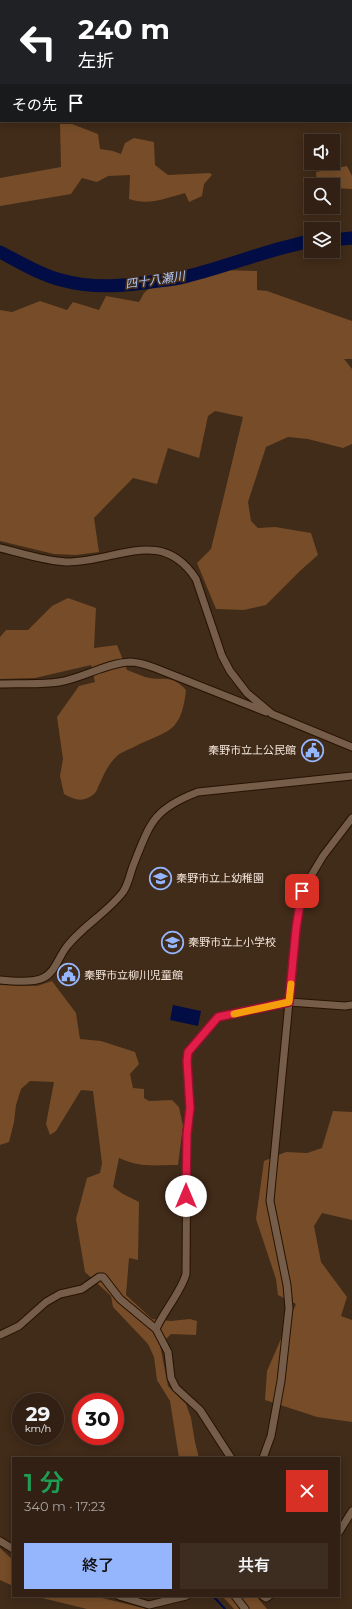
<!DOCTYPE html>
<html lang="ja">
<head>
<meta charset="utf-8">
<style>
	:root { --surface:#312013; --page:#3d2d21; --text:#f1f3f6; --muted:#a8a3a0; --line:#4c3e33; --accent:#95b6fd }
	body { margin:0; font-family:Montserrat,"Noto Sans JP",sans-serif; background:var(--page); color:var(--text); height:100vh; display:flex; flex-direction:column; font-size:15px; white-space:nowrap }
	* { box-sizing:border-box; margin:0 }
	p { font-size:13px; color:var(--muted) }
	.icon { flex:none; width:22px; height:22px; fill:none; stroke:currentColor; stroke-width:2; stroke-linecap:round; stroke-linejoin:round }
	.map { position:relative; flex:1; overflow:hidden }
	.sheet { position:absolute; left:12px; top:1457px; width:328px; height:140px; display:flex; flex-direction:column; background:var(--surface); border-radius:0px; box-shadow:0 2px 10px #0003,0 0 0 1px var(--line) }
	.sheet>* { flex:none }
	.guide { position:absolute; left:0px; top:0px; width:352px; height:122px; box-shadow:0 2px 10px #0003,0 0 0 1px var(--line); background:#202124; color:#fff; overflow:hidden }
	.fabs { position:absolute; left:304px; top:134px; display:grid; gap:8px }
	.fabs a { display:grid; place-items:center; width:36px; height:36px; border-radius:0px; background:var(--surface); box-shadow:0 2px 10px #0003,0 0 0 1px var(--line); font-size:20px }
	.speed { position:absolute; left:12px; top:1393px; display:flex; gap:8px; font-size:20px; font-weight:700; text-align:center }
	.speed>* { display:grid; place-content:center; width:52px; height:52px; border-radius:50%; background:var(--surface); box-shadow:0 2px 10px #0003,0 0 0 1px var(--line); line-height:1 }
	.speed small { font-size:10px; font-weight:400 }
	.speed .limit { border:6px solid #d22; background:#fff; color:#111 }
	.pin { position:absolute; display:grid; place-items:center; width:34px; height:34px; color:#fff; margin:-17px; border-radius:8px; box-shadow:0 2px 6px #0006 }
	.me { position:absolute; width:44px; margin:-22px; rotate:0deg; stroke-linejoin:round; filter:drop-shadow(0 0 3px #0008) }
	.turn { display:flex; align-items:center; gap:14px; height:84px; padding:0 12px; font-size:18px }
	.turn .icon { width:52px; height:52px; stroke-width:2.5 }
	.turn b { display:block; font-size:28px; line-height:34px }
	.then { display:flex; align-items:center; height:38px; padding:0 12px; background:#0003; gap:8px; font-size:15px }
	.round { display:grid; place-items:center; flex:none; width:42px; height:42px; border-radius:0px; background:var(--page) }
	.summary { display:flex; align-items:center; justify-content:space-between; height:68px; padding:0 12px }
	h1 { font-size:24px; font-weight:600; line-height:30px; color:#1e9e55 }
	.primary-button { display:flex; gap:8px; margin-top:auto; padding:8px 12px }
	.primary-button a { flex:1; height:46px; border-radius:0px; background:var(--accent); color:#111; font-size:16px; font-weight:600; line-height:46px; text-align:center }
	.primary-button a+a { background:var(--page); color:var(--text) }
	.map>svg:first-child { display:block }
	.green { fill:#764d28 }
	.water { fill:#010d44 }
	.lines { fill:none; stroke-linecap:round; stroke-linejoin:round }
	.stream { stroke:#010d44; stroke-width:2 }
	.river { stroke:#010d44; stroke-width:13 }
	.minor-casing { stroke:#271302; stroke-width:9 }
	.minor { stroke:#755d49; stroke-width:7 }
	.route-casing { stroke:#92132f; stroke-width:10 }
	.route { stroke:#e11d48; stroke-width:7 }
	.slow { stroke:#f59e0b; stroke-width:7 }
	.labels { text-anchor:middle; stroke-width:3.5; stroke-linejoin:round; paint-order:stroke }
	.poi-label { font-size:11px; fill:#f3e5da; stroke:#412b19; text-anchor:start }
	.water-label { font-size:12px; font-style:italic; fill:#afc9fe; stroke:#412b19 }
</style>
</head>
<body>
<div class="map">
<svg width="352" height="1609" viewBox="0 0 352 1609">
	<rect width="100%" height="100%" fill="#412b19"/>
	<path class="green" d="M60 124H72L98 134 100 149 113 151 121 154 125 143 134 138 154 142 155 165 168 175 210 173 212 175 204 184 202 196 189 202 185 193C166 198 148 206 129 199L130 175 108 176 97 182 82 178 71 194 0 206V178L61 167Z
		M347 166 352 176V189L333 188V185H317L316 172Z
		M223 270 257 271V290L267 291 352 321V359H344L352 369V444L343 448 308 439 288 437 266 447 248 502 251 521 258 528 275 527 311 533 318 555 301 570 266 605 244 610 216 609 197 563 211 549 243 417 215 411 208 416 199 458 168 448 157 484 133 478 94 518 99 552 76 555 54 554 0 541V310L12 312 40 301 67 310 73 302 99 310 106 296 139 302 144 293 153 285 176 284Z
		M68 598 96 608 94 648 117 645 127 670C133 672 139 675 145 677 163 682 171 673 186 690 181 736 166 730 132 748 127 750 122 752 118 755 109 763 105 772 100 783 98 786 97 792 94 794 84 803 74 800 64 794L60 776 63 759 57 717 79 686 95 682 91 665 35 678 0 679V637L6 630H28L52 606Z
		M52 981 76 1013 80 1039 101 1041 135 1052 139 1064 130 1074 133 1088 144 1089V1098L149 1101 172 1100 179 1107 183 1126 178 1165C155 1165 140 1168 119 1158L113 1187 123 1194 139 1202 138 1260 129 1258 126 1295 152 1319 171 1321 190 1319 197 1321 196 1335 171 1334 160 1345 168 1386 186 1404 191 1418 195 1442 199 1458H179L170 1401 157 1380 154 1357 148 1344 113 1307 111 1296 85 1272 76 1219 87 1178 100 1173 102 1163 93 1091 81 1090 56 1131 50 1135 46 1124 54 1082 30 1081 21 1089 16 1105 14 1122 9 1142 0 1145V985L37 986Z
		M333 1111 352 1112V1220L322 1213 314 1226 321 1262 347 1297 341 1316 352 1320V1422L317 1417 265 1400 267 1371 296 1304 278 1295 276 1279 256 1219 264 1161 286 1152 307 1153 322 1148Z
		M0 1548 13 1560V1586L0 1580Z
		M34 1596H94L147 1609H87Z
		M222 1596H256L267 1609H234Z"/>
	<path class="water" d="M173 1005 201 1011 198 1026 170 1020Z"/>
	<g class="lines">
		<path class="stream" d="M213 1596 225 1609"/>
		<path class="river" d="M333 240 352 238
			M0 252C20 262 40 275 61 280 93 289 125 286 158 281 168 280 178 279 188 276 229 266 269 249 311 241"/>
		<defs>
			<path id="minor" d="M230 0 231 1
				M262 1 263 0
				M351 48H352
				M0 548C21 553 44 561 66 562 115 563 161 525 196 579L222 656 230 671 247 693 272 714 352 747
				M0 684C19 683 40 685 59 682 83 678 106 663 130 662 139 662 147 665 155 668L266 712
				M0 980C10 981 33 983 43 978 56 972 59 955 68 945 84 925 108 912 123 892 128 885 130 874 133 866 150 823 153 809 198 792L352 776
				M156 1329C164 1311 181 1292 186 1274L187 1134 190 1108 187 1061 188 1052 218 1017 289 1002 345 1006 352 1005
				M0 1335 19 1326 46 1302 60 1294 82 1289 99 1277H103L120 1299 156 1329 168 1352 171 1378 176 1388 200 1410 231 1458
				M263 1458 271 1436 281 1381 289 1308 287 1285 270 1201 296 929 302 891 323 856 352 818
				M339 1532 352 1511
				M0 1541 13 1549
				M119 1596 149 1605 186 1596
				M235 1596 245 1609
				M263 1596 266 1598 269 1596"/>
		</defs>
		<use href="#minor" class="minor-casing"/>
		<use href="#minor" class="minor"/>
	</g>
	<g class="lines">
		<defs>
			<path id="route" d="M186 1196 187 1134 190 1108 187 1061 188 1052 218 1017 289 1002 296 929 302 891"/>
		</defs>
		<use href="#route" class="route-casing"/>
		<use href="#route" class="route"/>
		<path class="slow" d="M234 1014 289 1002 291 984"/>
	</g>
	<defs>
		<symbol id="civic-ring" viewBox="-11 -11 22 22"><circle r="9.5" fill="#412b19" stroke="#95b6fd" stroke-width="1.5"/><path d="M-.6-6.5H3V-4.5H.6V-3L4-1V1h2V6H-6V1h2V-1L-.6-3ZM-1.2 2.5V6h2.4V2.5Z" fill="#95b6fd"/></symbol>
		<symbol id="school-ring" viewBox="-11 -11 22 22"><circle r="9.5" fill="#412b19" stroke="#95b6fd" stroke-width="1.5"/><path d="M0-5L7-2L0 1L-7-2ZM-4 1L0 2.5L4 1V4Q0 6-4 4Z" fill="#95b6fd"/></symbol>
	</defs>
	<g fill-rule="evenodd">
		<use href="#civic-ring" x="300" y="738" width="25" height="25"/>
		<use href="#school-ring" x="148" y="866" width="25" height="25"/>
		<use href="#school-ring" x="160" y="930" width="25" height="25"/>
		<use href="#civic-ring" x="56" y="962" width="25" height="25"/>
	</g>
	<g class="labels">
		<g class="poi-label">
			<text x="296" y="754" text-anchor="end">秦野市立上公民館</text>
			<text x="176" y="882">秦野市立上幼稚園</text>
			<text x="188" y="946">秦野市立上小学校</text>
			<text x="84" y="979">秦野市立柳川児童館</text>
		</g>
		<g class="water-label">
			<text transform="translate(155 280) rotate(-8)" y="4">四十八瀬川</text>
		</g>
	</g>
</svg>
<div class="fabs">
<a><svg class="icon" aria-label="sound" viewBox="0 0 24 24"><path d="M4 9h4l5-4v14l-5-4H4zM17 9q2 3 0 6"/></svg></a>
<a><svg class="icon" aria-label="search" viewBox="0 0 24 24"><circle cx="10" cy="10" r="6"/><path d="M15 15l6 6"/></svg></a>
<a><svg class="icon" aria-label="layers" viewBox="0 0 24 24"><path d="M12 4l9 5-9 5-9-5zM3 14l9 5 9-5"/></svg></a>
</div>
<div class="speed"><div>29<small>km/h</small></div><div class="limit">30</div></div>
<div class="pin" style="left:302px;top:891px;background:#d93025"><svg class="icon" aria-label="arrive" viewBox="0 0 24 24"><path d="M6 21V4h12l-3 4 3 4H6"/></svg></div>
<svg class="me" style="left:186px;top:1196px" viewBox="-20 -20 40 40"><circle r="19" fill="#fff"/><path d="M0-13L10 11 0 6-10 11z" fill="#e11d48"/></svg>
<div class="guide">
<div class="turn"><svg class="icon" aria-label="left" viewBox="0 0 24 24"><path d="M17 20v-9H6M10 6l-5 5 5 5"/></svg><div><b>240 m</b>左折</div></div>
<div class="then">その先<svg class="icon" aria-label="arrive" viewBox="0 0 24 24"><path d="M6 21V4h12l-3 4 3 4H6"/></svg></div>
</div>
<section class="sheet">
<div class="summary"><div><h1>1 分</h1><p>340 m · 17:23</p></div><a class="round" style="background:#d93025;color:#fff"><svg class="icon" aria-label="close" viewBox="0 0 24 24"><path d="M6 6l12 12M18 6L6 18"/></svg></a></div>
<div class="primary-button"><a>終了</a><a>共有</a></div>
</section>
</div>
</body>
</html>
